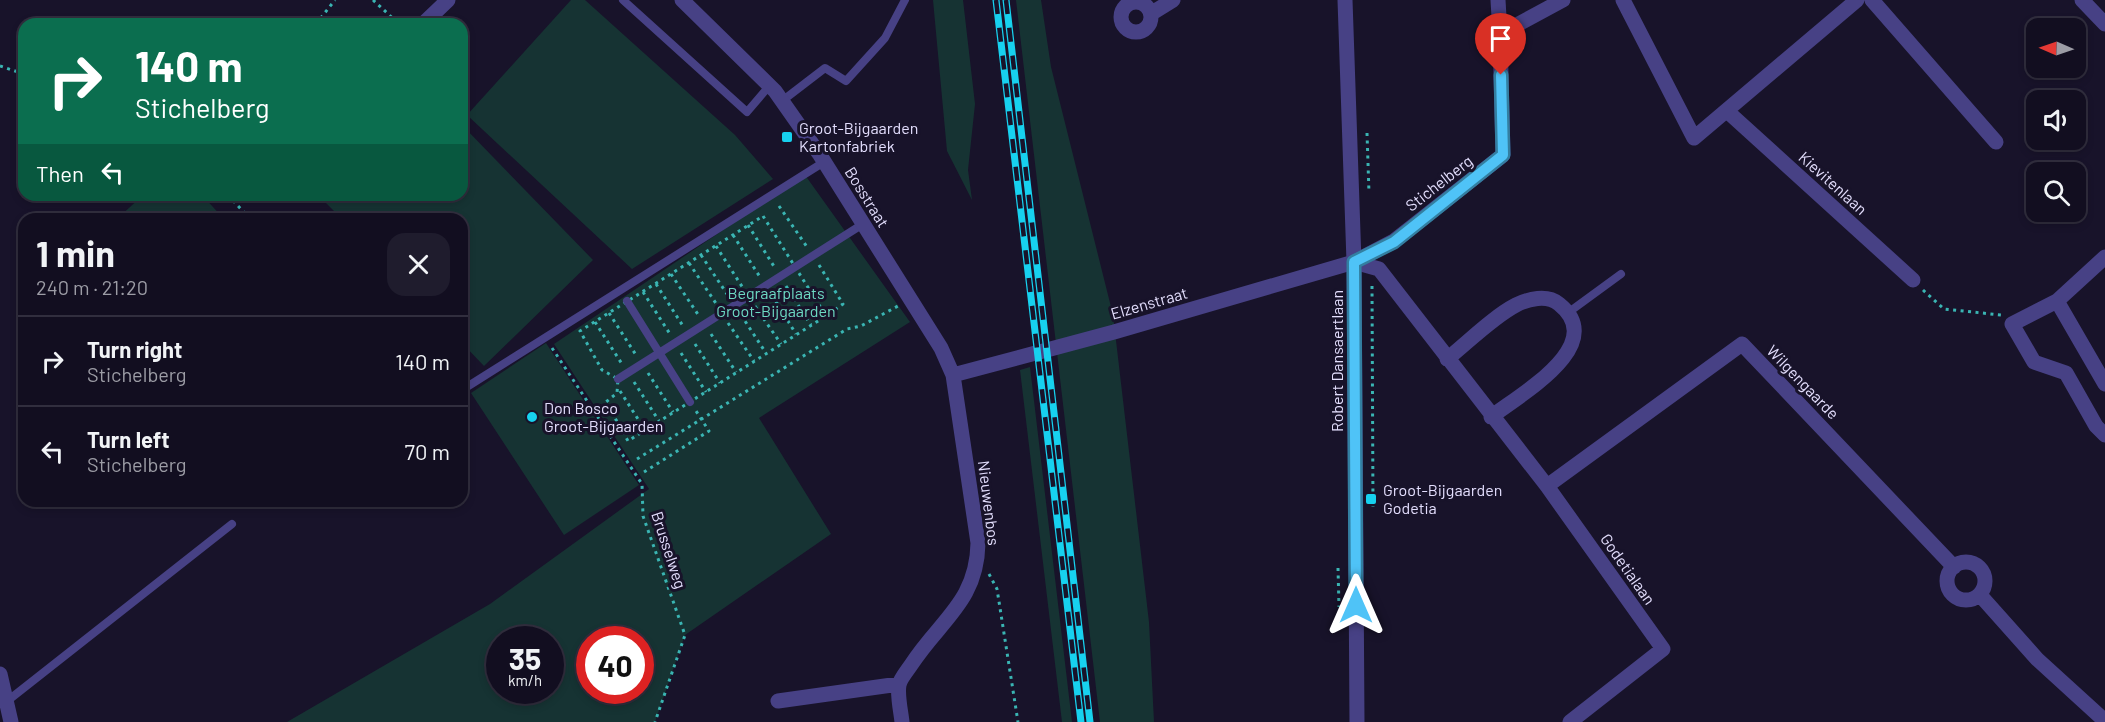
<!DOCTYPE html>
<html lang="en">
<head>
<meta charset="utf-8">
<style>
	:root { --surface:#120e20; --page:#1f1c2d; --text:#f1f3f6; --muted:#9c9ca5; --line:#312e3e }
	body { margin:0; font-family:Barlow,sans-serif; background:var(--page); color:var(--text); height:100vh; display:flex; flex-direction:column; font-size:22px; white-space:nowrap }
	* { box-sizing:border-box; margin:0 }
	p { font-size:20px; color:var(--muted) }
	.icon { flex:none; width:33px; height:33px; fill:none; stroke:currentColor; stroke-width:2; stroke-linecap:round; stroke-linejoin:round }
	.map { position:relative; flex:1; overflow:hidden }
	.details { position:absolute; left:18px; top:213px; width:450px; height:294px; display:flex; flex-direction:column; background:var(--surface); border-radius:18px; box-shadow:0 3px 9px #0003,0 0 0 2px var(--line) }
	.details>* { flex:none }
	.guide { position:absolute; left:18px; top:18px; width:450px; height:183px; border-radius:18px; box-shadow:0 3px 9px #0003,0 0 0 2px var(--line); background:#0b6e4f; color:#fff; overflow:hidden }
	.needle { width:39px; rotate:272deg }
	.fabs { position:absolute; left:2026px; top:18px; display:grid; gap:12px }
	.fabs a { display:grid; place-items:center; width:60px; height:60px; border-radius:12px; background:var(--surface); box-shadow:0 3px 9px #0003,0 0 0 2px var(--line); font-size:30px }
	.speed { position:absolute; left:486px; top:626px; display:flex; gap:12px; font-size:30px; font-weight:700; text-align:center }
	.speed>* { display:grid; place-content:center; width:78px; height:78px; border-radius:50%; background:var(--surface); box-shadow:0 3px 9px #0003,0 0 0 2px var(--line); line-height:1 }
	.speed small { font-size:15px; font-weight:400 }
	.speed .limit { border:9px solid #d22; background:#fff; color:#111 }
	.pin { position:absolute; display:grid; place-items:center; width:51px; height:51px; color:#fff; margin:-62px -26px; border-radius:50% 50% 50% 0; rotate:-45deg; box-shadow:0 0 6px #0007 }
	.pin .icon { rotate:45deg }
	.me { position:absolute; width:66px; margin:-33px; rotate:0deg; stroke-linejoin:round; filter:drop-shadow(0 0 4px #0008) }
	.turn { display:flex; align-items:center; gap:21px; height:126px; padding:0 18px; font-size:27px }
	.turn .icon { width:78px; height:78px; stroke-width:2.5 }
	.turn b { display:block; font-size:42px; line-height:51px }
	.then { display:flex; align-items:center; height:57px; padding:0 18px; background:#0003; gap:12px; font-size:22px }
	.round { display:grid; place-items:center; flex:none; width:63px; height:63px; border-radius:18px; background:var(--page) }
	.summary { display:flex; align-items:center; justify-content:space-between; height:102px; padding:0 18px }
	h1 { font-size:36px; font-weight:700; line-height:45px }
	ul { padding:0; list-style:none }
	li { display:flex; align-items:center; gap:18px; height:90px; padding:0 18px; border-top:2px solid var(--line) }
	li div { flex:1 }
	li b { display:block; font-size:22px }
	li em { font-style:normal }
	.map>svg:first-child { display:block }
	.green { fill:#163333; fill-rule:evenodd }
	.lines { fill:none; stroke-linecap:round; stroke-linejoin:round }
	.path { stroke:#3ab5b3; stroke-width:3; stroke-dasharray:3 4.5; stroke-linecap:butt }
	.service { stroke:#474185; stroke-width:8 }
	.minor { stroke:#474185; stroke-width:15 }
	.tertiary { stroke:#474185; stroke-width:15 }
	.rail-casing { stroke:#17d1ef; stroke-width:7 }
	.rail { stroke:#18132a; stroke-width:4.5; stroke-dasharray:14; stroke-linecap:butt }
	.route-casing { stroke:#337fa1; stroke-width:15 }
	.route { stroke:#4fc3f7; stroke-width:10 }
	.poi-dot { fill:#17d1ef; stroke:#18132a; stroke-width:2 }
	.labels { text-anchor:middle; stroke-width:6; stroke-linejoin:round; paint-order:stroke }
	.poi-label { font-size:16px; fill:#e3defd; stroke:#18132a; text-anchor:start }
	.street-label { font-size:16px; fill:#e3defd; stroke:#18132a }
	.park-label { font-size:16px; fill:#6dd9c3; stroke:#18132a }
</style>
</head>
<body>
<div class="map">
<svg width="2105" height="722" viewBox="0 0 2105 722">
	<rect width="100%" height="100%" fill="#18132a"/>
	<path class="green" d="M571 0H585L735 135 773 179 632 269 467 115Z
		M933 0H963L975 104 968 170 972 200 947 151Z
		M1016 0H1041L1051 67 1113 315 1149 622 1154 722H1100Z
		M462 125 593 260 484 366 462 343V219H342L318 195H462Z
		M805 175 910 322 759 418 831 534 685 635 655 722H287L490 604 649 489 554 344ZM500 639H550V690H500ZM590 639H640V690H590Z
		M143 195H202L224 219H117Z
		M546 343 639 485 564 535 471 393Z
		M1030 367 1072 722H1062L1020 370Z"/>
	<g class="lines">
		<path class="path" d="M373 0 399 24
			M316 24 335 0
			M0 66 24 74
			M1367 133 1369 193
			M228 195 250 219
			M779 206 807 247
			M763 216 826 316 628 441 606 402 617 393 618 379 602 370 580 331Z
			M748 225 775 268
			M733 235 760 277
			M716 246 743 288
			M701 255 729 297
			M689 263 717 305
			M819 265 843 304 826 316
			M671 274 699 316
			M656 284 683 326
			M786 286 811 325
			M1372 286 1373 508
			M1923 290 1944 309 2001 315
			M643 292 670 334
			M772 295 796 334
			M755 306 781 344
			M609 313 636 355
			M741 315 766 353
			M595 322 622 364
			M728 323 754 361
			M711 334 736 372
			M695 344 720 383
			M552 348 642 484 643 516 685 635 655 722
			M681 353 706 392
			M648 373 673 412
			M634 382 659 421
			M620 391 645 430
			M637 459 847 329 861 326 898 306
			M644 472 709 431 696 411
			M1338 568 1339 607
			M989 574 997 589 1018 722"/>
		<path class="service" d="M623 0 747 112 770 85
			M782 101 825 68 846 81 885 38 905 0
			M627 301 690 402
			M1569 312 1621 274
			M618 379 863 224
			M462 390 824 162
			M6 702 232 524"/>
		<path class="minor" d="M682 0 775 91 820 155 941 348 953 375 978 543C977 602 940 620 911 665 907 671 900 679 899 685 897 695 901 712 902 722
			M1498 0 1500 34
			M1623 0 1694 138 1857 0
			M1872 0 1996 142
			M2082 0 2105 24
			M1121 17a15 15 0 1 1 30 0a15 15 0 1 1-30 0Z
			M1152 13 1173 0
			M423 24 448 0
			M1728 112 1913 280
			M2105 257 2057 301 2012 324 2034 362 2066 373 2096 426 2105 435
			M1354 262 1379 269 1547 486 1663 649 1570 722
			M2057 301 2105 384
			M1447 359C1467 343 1493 317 1516 305 1528 299 1547 294 1559 304 1610 345 1519 395 1491 417
			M953 375 1114 332 1354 262 1394 241 1503 155 1500 34 1563 0
			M1547 486 1742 344 1954 567
			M1947 581a19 19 0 1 1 38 0a19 19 0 1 1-38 0Z
			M1980 595 2037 659 2105 721
			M778 701 899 684"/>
		<path class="tertiary" d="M1345 0 1354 262 1357 722
			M0 674 11 722"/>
		<defs>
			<path id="rail" d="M996 0 1081 722
				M1006 0 1090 722"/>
		</defs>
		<use href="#rail" class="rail-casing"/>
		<use href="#rail" class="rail"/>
	</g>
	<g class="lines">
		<defs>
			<path id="route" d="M1356 605 1354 262 1394 242 1503 155 1501 75"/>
		</defs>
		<use href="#route" class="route-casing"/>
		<use href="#route" class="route"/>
	</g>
	<g class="poi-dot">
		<rect x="781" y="131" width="12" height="12" rx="3"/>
		<circle cx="532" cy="417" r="6"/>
		<rect x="1365" y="493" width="12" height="12" rx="3"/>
	</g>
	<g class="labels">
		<g class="poi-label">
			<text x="799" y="134">Groot-Bijgaarden<tspan x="799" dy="18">Kartonfabriek</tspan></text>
			<text x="544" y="414">Don Bosco<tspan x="544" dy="18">Groot-Bijgaarden</tspan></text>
			<text x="1383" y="496">Groot-Bijgaarden<tspan x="1383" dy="18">Godetia</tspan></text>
		</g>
		<g class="street-label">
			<text transform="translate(1439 183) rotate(-38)" y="6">Stichelberg</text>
			<text transform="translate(1833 183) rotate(42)" y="6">Kievitenlaan</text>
			<text transform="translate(867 197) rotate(58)" y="6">Bosstraat</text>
			<text transform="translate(1149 303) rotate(-16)" y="6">Elzenstraat</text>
			<text transform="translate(1337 361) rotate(-90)" y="6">Robert Dansaertlaan</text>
			<text transform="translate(1803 382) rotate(46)" y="6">Wilgengaarde</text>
			<text transform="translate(989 503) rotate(83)" y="6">Nieuwenbos</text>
			<text transform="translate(669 550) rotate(72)" y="6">Brusselweg</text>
			<text transform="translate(1628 569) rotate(55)" y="6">Godetialaan</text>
		</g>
		<g class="park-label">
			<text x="776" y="299">Begraafplaats<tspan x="776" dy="18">Groot-Bijgaarden</tspan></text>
		</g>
	</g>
</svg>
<div class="fabs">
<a><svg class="needle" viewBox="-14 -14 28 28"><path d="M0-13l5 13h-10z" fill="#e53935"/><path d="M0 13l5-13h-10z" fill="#9c9ca5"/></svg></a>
<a><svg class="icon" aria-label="sound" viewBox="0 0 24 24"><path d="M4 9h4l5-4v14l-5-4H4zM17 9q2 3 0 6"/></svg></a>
<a><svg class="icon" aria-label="search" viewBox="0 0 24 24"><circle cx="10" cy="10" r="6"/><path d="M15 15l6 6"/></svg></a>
</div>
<div class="speed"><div>35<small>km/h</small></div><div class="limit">40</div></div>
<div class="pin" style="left:1501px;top:75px;background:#d93025"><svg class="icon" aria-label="arrive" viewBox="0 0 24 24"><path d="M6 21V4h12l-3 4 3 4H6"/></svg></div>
<svg class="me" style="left:1356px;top:605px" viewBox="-20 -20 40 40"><path d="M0-17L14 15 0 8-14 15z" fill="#4fc3f7" stroke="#fff" stroke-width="4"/></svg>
<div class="guide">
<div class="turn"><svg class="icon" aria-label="right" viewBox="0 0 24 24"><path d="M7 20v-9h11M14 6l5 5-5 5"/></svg><div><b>140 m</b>Stichelberg</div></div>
<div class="then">Then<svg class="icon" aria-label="left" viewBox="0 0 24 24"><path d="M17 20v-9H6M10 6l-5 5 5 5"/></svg></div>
</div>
<section class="details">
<div class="summary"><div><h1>1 min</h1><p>240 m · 21:20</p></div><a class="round"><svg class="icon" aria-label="close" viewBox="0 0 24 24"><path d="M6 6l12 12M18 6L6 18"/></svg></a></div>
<ul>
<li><svg class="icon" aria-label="right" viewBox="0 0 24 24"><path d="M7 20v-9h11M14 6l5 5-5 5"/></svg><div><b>Turn right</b><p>Stichelberg</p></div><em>140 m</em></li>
<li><svg class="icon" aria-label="left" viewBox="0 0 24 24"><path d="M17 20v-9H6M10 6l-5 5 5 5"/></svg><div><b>Turn left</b><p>Stichelberg</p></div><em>70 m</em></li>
</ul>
</section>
</div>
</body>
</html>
